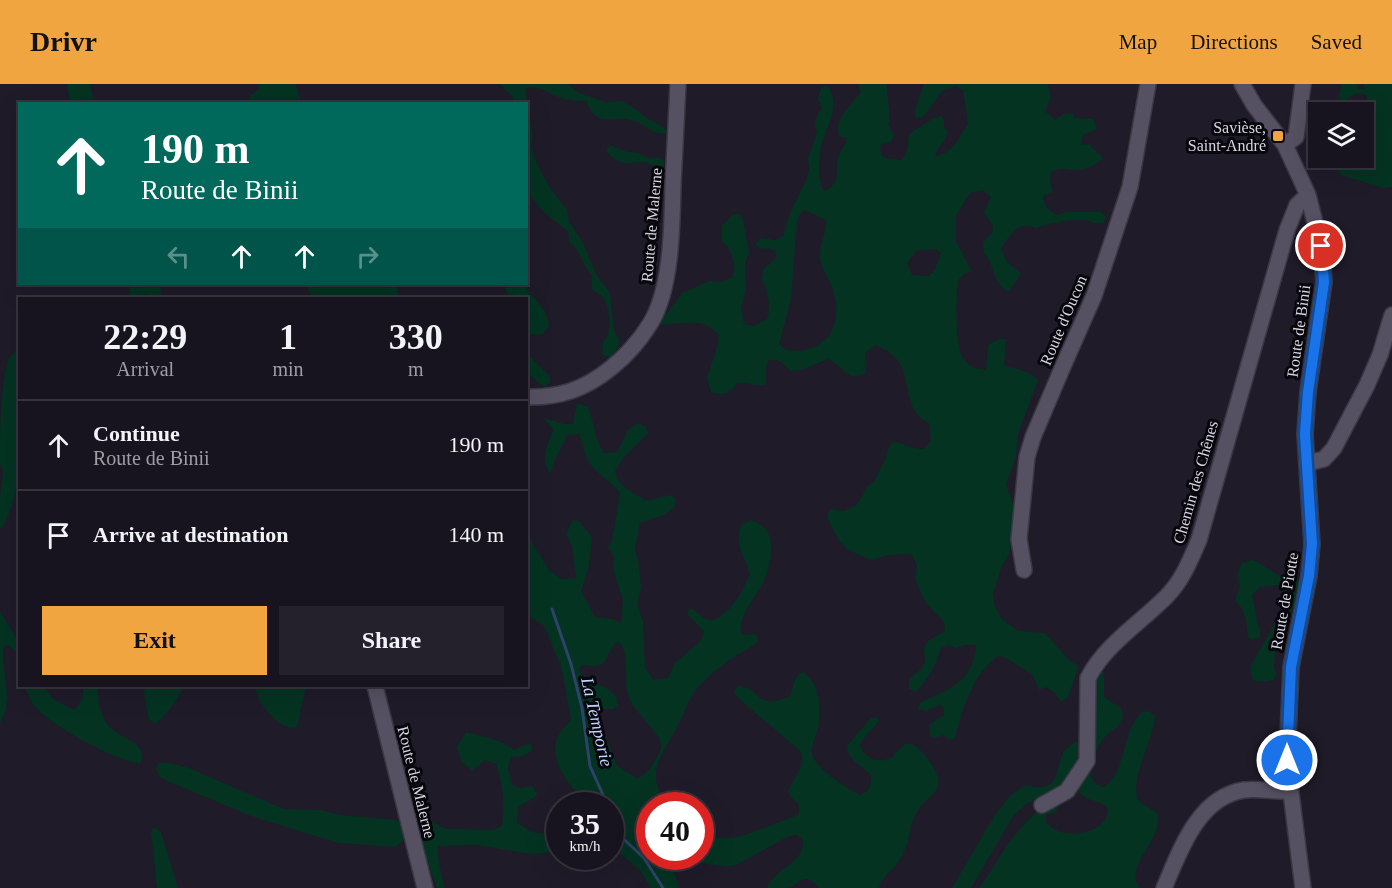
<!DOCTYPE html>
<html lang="en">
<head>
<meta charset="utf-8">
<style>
	:root { --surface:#17141f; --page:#24212c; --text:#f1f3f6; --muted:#9e9ea4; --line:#36333d; --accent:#f1a540 }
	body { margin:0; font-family:Georgia,serif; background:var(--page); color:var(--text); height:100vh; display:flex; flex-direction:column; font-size:22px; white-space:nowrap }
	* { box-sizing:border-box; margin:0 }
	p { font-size:20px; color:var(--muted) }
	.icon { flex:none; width:33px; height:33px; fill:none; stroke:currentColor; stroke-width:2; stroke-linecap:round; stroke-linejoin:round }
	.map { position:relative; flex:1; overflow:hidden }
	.sheet { position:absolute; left:18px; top:213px; width:510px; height:390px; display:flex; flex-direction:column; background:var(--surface); border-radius:0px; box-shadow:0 6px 24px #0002,0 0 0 2px var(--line) }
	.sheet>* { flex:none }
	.banner { position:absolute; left:18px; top:18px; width:510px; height:183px; border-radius:0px; box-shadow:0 6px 24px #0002,0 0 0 2px var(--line); background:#00695c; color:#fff; overflow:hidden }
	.tools { position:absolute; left:1308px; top:18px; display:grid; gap:12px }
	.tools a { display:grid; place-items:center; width:66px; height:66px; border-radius:0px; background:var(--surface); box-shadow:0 6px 24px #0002,0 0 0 2px var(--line); font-size:30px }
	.speed { position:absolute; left:546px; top:708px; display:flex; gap:12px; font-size:30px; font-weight:700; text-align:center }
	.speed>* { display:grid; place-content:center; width:78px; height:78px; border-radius:50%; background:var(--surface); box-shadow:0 6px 24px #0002,0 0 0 2px var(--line); line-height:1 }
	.speed small { font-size:15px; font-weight:400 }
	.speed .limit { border:9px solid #d22; background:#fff; color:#111 }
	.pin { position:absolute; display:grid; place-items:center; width:51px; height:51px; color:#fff; margin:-26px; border:3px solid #fff; border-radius:50%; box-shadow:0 2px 6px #0007 }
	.me { position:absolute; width:66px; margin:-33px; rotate:0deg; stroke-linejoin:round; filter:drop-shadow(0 0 4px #0008) }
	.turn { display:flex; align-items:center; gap:21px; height:126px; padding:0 24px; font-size:27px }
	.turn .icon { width:78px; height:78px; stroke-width:2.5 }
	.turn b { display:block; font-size:42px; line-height:51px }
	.lanes { display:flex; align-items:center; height:57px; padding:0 24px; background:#0003; justify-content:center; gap:30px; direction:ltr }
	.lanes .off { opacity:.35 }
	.eta { display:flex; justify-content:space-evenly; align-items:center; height:102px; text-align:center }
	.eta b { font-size:36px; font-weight:700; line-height:42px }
	.primary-button { display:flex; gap:12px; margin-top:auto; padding:12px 24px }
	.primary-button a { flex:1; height:69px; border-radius:0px; background:var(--accent); color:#111; font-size:24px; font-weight:700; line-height:69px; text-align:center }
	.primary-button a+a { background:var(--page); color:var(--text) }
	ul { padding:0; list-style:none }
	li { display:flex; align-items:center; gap:18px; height:90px; padding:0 24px; border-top:2px solid var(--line) }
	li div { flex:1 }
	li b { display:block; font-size:22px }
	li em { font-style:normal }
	header { display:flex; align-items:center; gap:36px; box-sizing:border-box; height:84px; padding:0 30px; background:var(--accent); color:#111 }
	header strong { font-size:28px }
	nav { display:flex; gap:33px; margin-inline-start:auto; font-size:21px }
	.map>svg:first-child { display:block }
	.green { fill:#043322; fill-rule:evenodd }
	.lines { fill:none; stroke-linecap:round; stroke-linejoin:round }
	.stream { stroke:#2d4369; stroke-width:3 }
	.minor-casing { stroke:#3b3743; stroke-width:18 }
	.minor { stroke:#555162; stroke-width:15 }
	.route-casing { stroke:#114b97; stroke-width:15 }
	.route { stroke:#1a73e8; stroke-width:10 }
	.poi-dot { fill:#f1a540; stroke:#08070d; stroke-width:2 }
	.labels { text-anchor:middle; stroke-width:6; stroke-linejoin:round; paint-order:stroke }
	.poi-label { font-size:16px; fill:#d8d6e0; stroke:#08070d; text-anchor:end }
	.street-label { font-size:16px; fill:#d8d6e0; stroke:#08070d }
	.water-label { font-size:18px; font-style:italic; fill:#bfd6fe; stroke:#08070d }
</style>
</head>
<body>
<header>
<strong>Drivr</strong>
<nav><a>Map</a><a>Directions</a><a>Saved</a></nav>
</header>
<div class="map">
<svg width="1392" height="804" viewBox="0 0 1392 804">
	<rect width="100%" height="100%" fill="#1f1b29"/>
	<path class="green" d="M67 0H90L94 19H70Z
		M258 0H296L301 19H249L251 11 259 5Z
		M500 0H568L579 9 605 18 622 17 631 22 647 34 664 44 667 48 663 50C652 49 646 42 637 38 619 29 595 47 587 17 576 18 568 16 558 13 546 8 539 0 525 5L533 52 531 62 537 80 550 104 567 126 569 137 583 159 596 190 610 209 614 246 619 255 618 264 610 274 602 271 603 257C613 250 610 225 604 215 602 211 595 208 592 205V191C582 182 581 167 570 159L568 147C550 134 538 125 527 106L526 20 514 19 512 12Z
		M858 0H887C886 13 892 29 888 41L894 51 891 58 880 61 881 71 889 75 902 76 907 67 909 50 932 35 942 32 944 35V44L948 47C946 57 938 61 935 72 953 70 959 53 968 40L963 6 955 2 942 7 922 35 915 33 916 22 924 0H1048L1051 13 1045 27 1055 36 1063 30 1072 29 1075 34 1093 35 1097 45 1083 51 1081 60 1090 61 1103 74C1099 80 1083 87 1076 86 1063 86 1066 82 1051 88L1050 98 1053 108 1043 112 1046 123 1056 131 1067 128H1101L1106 133 1103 140C1096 140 1091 137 1084 136 1067 135 1052 139 1036 144 1019 136 1009 152 1001 165L1007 178 1021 189 1016 198 1008 208C990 195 996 183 984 169L983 159 992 149 993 142 984 128 991 113 982 106 970 109 956 132V157L972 188 965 189 958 196C956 213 954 265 965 277 971 284 977 285 986 286L988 262 998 255H1006L1004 281 1030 289 1038 296 1018 350 1016 373 1006 400 1016 428 1009 470 1002 482 993 510 995 523 1002 535 1018 547 1045 549 1070 577 1079 582 1068 613 1061 618 1054 608 1046 603 1039 606 1032 590C1020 584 1010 574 998 572 972 591 963 624 955 654L948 656 944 651 935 654 930 652 929 641 944 631V624L940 621 926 627 918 625 920 619C925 615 931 614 937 611 960 601 975 587 976 561H966L956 564 949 561 941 564C936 582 928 595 916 608L909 605V595L922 584 925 577 924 564 929 556 945 547 944 538 925 518 915 495 917 482 912 470 889 471 871 476 848 466 838 455 827 433 830 425 844 427 857 421 868 402 874 398 886 373 888 365 894 357 913 364 923 365 931 357 929 339C901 327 913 292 895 273 890 268 882 264 875 261L865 269 866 289 853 293C843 288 838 279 827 275L802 286 790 287C784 279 779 275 769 276L766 282V301C755 302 747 298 737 299 728 311 725 311 711 308L707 294 718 260 719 251C704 233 682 239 661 241L662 232 668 228 682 209 709 197 720 198 732 194C737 182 732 165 722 157V142L732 131 739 130 743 136 749 168 745 180 746 206 741 224 744 240 754 242 768 234 769 220 766 204 762 196 763 186 777 173 775 167 768 164 760 165 756 160 760 154 776 156 783 152 790 129 807 94 809 85 808 74 817 49C813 39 816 32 822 24L818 15 821 4 826 1C843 17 827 41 822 59 818 75 818 92 823 107 844 99 833 87 839 71 842 64 846 61 847 54L839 52C833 36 852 20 861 8ZM804 126 826 136C827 149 819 160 820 173 821 185 828 192 832 203 840 225 838 253 814 263 809 266 792 268 787 266 784 265 782 262 779 260L791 215 797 138 800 130ZM935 165 941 169 935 185 929 192 912 191 907 179 916 167Z
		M1341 0H1358L1357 5H1365L1363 0H1392V103L1383 104 1341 91 1331 76 1332 74H1364V45L1368 42 1367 34 1361 26 1367 16V11C1354 8 1351 10 1343 21L1339 16Z
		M610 61 624 67 639 69 649 74H659L664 76V86C657 85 656 83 650 80 633 74 624 88 606 67Z
		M130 200H159L163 214H153L147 210 139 211 136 214H129Z
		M309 200H398L397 214H315C310 210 307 207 309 200Z
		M504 200H523C532 214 548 224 549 242L543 250 532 251 527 248 526 214H508Z
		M19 262C20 311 29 407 0 446V413L3 388 0 380C0 349 0 306 8 277 10 272 16 267 19 262Z
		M526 268 550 293V298L546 302H542L527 288Z
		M577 319 588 323C595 339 594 354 604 369L617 368 628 346 638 339 646 343 648 349 624 373 615 387C618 404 634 408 646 417L671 411 676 415 675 423 664 431 640 439 635 466 638 475 641 503 637 521 643 537 645 583 653 596 668 594 675 579 697 560 702 554 704 548 687 530 689 525H693L704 534 713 537C732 527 742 509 750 490 745 472 733 459 741 441L751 436C778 444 773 472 765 494 758 512 738 529 741 549L744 551 755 550 758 554 756 560C736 571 716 584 700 601 690 612 686 624 680 637 665 670 642 685 667 721L650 722V772L664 773 675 790 679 804H651L639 785 611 762 610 722 585 721C571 701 545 676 559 650 562 645 568 640 571 635L561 582 544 542 527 531V454L531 457 550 487 561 495 576 494 572 462 566 450 573 436 579 437 592 453 589 482 581 507 595 533 613 535 621 539 623 516 613 485 614 473 608 463 612 456 620 409C611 397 595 389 589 378 584 369 583 359 579 350L567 351C562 365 553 374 551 390 538 375 549 361 553 345L543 334C554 336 562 341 573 340ZM618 558C629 565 625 595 627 607 630 627 662 649 661 661 661 667 657 673 654 678 650 685 645 692 637 694L617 682 598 633 602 625H614L618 621C618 599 586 603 579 586L581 582C588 579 593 585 600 581 609 576 609 563 618 558Z
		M1252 476C1264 479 1270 489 1281 492 1288 495 1293 493 1300 497L1298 512 1289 532 1286 553 1275 566 1274 582 1276 591 1274 596 1258 598 1252 595 1250 583 1284 523 1280 501 1260 503 1252 511 1261 553 1253 556 1248 553C1246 539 1247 527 1235 517L1240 502 1237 490 1242 479Z
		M0 527 19 559 20 584 17 570 9 561 4 562C0 586 15 617 0 639Z
		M1100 586 1104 588V613L1121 624C1124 631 1123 636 1118 642 1115 646 1110 647 1107 651 1095 663 1078 698 1104 703 1128 685 1121 647 1143 627L1150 628 1155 632C1155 651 1129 696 1138 715 1142 722 1151 724 1157 729 1165 755 1122 782 1140 804H979C999 777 1013 745 1041 725 1046 722 1053 721 1059 720L1056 728 1046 731V738C1049 741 1053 745 1058 747 1075 754 1109 747 1108 724 1099 714 1083 719 1078 705L1094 595Z
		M803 588C821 599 822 628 817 647 815 655 811 662 812 670 815 685 847 704 860 711 870 707 871 701 871 691 861 682 848 676 847 662L871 634 877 633 879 636C874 646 864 651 860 661 864 674 879 681 892 673 897 669 900 663 906 659 916 661 922 667 928 675 954 710 926 706 914 734 908 747 909 762 901 774 894 786 883 790 879 804H819C805 787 802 798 788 804 783 804 773 804 767 804 773 785 809 777 802 754L796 751 789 752 736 781C723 784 695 779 684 773L700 772 701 749C732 762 754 747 782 737 788 734 793 734 799 730V721L790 712 788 707C793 694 808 679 800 667L737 613 734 607 738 602C760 602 756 629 790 612 794 603 793 592 803 588Z
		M24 602H44L53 615 74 626C82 619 84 612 83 602H98C97 616 101 637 113 646 123 655 150 660 140 679 118 679 54 642 38 626 31 619 28 610 24 602Z
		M143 602H184C178 614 166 633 154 640L148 633Z
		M255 602H306L297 643C285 648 268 630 262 620 258 615 257 608 255 602Z
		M466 648C483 653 501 655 514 666L530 659 533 666 523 672 511 673 508 683 512 701 521 704 532 702 538 711 518 723 517 738C533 751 540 751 559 747V768L530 770 477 761 438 762C437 777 442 789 444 804H437L418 751 425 735 447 745 493 746 502 742C505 720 503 702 496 680L485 676 472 687 461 677 457 663Z
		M1076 657 1081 664 1072 693 1059 703 1026 720 1013 732 971 804H952L995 731 1010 712 1026 701C1063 711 1053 684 1065 666 1068 663 1073 660 1076 657Z
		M165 678 186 683 284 725 321 726 340 731 396 736C407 742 408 757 395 763L339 759 315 752 251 732 163 695 158 690 156 684 159 679Z
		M154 743 161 748 178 804H157L151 748Z"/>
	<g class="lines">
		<path class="stream" d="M552 525 571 580 582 624 590 682 608 722
			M616 748 644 774 663 804"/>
		<defs>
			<path id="minor" d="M1242 0 1254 21 1285 61 1308 111 1321 162 1324 198 1308 308 1305 350 1312 460 1309 492 1291 583 1287 677 1303 804
				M1285 61 1296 53 1303 0
				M526 313C560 314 585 305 611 284 626 272 640 256 650 240 672 205 672 141 673 101 675 67 676 34 678 0
				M1308 379 1324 375 1334 364 1367 301 1380 271 1392 231
				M1024 486 1019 455 1027 373 1033 353 1061 287 1094 212 1130 103 1148 0
				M375 602 425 804
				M1042 721 1067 707 1087 677 1088 594C1105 561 1140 539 1166 513 1182 497 1190 477 1199 456L1287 146 1297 121 1308 111
				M1164 804C1180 767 1198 713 1244 706 1259 704 1275 708 1291 707"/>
		</defs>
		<use href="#minor" class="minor-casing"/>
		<use href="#minor" class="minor"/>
	</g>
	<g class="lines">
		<defs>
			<path id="route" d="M1287 676 1291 583 1309 492 1312 460 1305 350 1308 308 1324 198 1321 162"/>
		</defs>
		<use href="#route" class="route-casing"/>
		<use href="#route" class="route"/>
	</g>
	<rect class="poi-dot" x="1272" y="46" width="12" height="12" rx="3"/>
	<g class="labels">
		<g class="poi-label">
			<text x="1266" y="49">Savièse,<tspan x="1266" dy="18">Saint-André</tspan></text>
		</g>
		<g class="street-label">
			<text transform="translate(651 141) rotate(-85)" y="6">Route de Malerne</text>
			<text transform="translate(1063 236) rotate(-67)" y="6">Route d'Oucon</text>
			<text transform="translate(1298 247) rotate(-82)" y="6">Route de Binii</text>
			<text transform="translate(1195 398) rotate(-74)" y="6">Chemin des Chênes</text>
			<text transform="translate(1284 517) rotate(-80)" y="6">Route de Piotte</text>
			<text transform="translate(417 698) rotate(76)" y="6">Route de Malerne</text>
		</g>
		<g class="water-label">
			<text transform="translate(597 638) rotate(77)" y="6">La Temporie</text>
		</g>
	</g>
</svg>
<div class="tools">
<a><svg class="icon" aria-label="layers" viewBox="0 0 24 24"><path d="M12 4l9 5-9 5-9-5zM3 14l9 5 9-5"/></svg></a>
</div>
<div class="speed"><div>35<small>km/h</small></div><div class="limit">40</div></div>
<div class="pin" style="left:1321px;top:162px;background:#d93025"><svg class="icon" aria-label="arrive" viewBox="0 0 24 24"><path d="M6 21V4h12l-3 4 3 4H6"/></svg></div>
<svg class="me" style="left:1287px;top:676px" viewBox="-20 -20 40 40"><circle r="17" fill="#1a73e8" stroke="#fff" stroke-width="3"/><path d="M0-11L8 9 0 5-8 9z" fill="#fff"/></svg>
<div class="banner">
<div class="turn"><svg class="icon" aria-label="ahead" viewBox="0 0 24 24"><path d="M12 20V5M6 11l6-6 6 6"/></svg><div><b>190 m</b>Route de Binii</div></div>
<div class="lanes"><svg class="icon off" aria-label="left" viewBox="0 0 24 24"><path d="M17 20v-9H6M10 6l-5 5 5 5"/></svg><svg class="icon" aria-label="ahead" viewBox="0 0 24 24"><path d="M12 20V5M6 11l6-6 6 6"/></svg><svg class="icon" aria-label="ahead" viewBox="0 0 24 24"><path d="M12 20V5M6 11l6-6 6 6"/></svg><svg class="icon off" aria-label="right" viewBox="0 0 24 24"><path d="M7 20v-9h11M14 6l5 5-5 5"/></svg></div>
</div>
<section class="sheet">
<div class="eta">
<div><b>22:29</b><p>Arrival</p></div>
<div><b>1</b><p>min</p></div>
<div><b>330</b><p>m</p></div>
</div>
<ul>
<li><svg class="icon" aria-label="ahead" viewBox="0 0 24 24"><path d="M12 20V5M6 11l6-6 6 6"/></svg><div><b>Continue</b><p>Route de Binii</p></div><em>190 m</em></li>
<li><svg class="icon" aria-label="arrive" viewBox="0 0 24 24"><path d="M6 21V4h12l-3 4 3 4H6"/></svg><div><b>Arrive at destination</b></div><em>140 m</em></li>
</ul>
<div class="primary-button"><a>Exit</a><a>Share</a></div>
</section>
</div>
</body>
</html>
